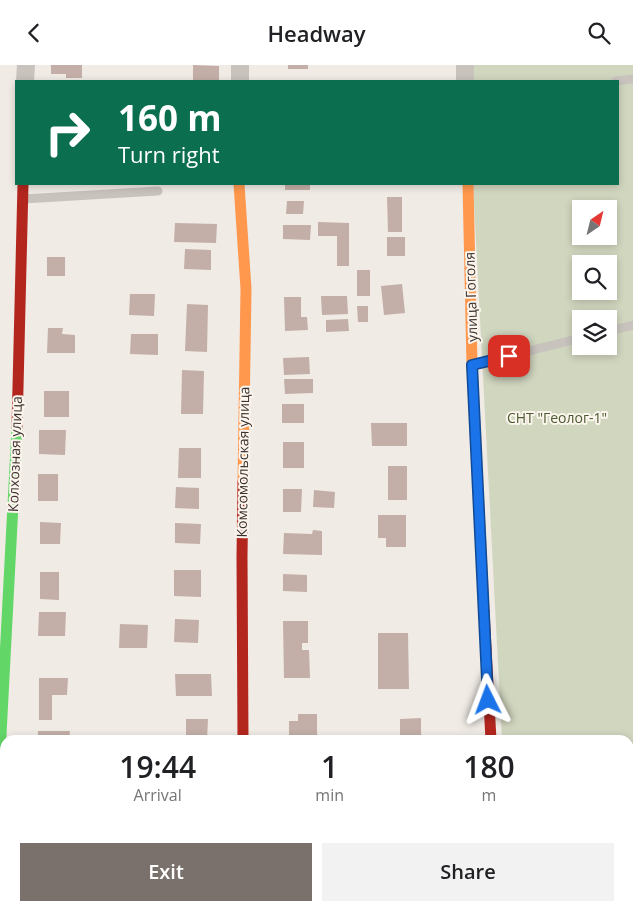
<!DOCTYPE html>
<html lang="en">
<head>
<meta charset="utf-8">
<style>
	:root { --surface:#fff; --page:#f2f2f2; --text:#202124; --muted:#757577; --accent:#7a716c }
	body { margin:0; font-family:"Open Sans",sans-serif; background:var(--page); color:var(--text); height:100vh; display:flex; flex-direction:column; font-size:19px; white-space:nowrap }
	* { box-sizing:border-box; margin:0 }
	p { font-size:16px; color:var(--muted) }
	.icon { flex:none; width:28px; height:28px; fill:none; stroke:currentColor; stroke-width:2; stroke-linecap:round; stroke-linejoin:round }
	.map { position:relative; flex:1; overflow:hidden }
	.details { position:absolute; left:0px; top:670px; width:634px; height:176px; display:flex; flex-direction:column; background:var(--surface); border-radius:15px 15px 0 0; box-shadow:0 2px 8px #0003 }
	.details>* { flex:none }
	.banner { position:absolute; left:15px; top:15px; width:604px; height:105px; border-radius:0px; box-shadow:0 2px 8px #0003; background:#0b6e4f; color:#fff; overflow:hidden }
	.needle { width:32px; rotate:35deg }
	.buttons { position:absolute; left:572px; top:135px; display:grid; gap:10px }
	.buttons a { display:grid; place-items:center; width:45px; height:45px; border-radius:0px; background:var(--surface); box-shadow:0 2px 8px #0003; font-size:25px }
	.pin { position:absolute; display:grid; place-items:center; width:42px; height:42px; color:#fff; margin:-21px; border-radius:10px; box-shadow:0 2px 8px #0006 }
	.me { position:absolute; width:55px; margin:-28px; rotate:357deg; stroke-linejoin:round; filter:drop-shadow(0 0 4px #0008) }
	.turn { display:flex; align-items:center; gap:18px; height:105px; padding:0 20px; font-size:22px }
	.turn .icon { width:65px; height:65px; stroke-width:2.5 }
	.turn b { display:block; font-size:35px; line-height:42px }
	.eta { display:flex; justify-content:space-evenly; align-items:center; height:85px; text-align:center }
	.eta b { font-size:30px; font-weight:600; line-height:35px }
	.button { display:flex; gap:10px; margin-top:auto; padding:10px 20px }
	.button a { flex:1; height:58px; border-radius:0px; background:var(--accent); color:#fff; font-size:20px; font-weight:600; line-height:58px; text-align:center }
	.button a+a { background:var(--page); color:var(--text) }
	header { display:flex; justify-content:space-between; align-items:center; height:65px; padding:0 20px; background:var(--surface); font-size:22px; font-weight:600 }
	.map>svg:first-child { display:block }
	.green { fill:#d1d6bf; fill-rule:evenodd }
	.building { fill:#c3afa7 }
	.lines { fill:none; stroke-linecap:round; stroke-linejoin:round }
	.lane { stroke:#c9c3be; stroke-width:9 }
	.street { stroke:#c9c3be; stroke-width:18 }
	.fast { stroke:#63d668; stroke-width:11 }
	.slow { stroke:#ff974d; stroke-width:11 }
	.jam { stroke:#b3261e; stroke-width:11 }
	.route-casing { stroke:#114b97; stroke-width:12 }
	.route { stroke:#1a73e8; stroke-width:9 }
	.labels { text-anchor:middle; stroke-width:4; stroke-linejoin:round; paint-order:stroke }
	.street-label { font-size:14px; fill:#3b302b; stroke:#fbf5ee }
	.park-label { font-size:14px; fill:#4a5a2e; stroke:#fbf5ee }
</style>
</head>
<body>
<header><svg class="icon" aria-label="back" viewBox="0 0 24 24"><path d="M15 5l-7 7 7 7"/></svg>Headway<svg class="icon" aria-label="search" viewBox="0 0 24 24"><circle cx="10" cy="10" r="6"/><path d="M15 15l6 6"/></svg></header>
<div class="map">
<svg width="633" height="846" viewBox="0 0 633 846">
	<rect width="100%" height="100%" fill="#f0ebe5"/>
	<path class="green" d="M471 0H633V758L629 773V675H502L473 119H618V16H472ZM581 144H609V171H581ZM581 199H609V226H581ZM581 254H609V281H581Z"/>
	<path class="building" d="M51 0H82V13H66V9H51Z
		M193 0 219 1V16H193Z
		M288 0H308V4H288Z
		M285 119H310V125H285Z
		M387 132H402V167H388Z
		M287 136H304L303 149H286Z
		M318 157 349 158V201H337V171H318Z
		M175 158 217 159 216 178 174 177Z
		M283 160H311L310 175 283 174Z
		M387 172H405V191H387Z
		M185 184 211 185V205L184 204Z
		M47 192H65V211H47Z
		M357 205H370V231H357Z
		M402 219 405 248 384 250 381 221Z
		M130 229H155L154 251 129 250Z
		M321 231H347L348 249 322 250Z
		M284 232H301V252H307L308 265 285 266Z
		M187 239 208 240 207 287 185 286Z
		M357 241H368V257H358Z
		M348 254 349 266 326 267V255Z
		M48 263H63L62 269 75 270V288H47Z
		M131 269H158V290L130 289Z
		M309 292 310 309 284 310 283 293Z
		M182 305 204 306 203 349H181Z
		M284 314H313V328L285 329Z
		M44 326H69V352H44Z
		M282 339H304V358H282Z
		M371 358H407V381H372Z
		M39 365H66L65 390 39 389Z
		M283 377H304V403H283Z
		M179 383H201V413H178Z
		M388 401H407V435H388Z
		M38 409H58V436H38Z
		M176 422 199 423V444L175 443Z
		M283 424H302L301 447H283Z
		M314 425 335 427 334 443 313 442Z
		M378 450H406V482H386V473H378Z
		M40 457 61 458 60 479H40Z
		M175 458 201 459 200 479 175 478Z
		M313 465 322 466V490L283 489 284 468 312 469Z
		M174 505H201V532L174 531Z
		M40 507H59V535L40 534Z
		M283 509 307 510V527L283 526Z
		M39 547H66L65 571H38Z
		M175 554 199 555 198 578 174 577Z
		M283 556H308V578H302V585H309L310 613H284Z
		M120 559 148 560 147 583H119Z
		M378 568H408L409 624H378Z
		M175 609H211L212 631H176Z
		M39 613H68L67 630H52V655H39Z
		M298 649H317V675H289V656H298Z
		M421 653V675H400V654Z
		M186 654H208L207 675H186Z
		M38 666H70L69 675H38Z
		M280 841H304V846H280Z"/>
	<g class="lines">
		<path class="lane" d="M616 16 633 14
			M23 134 158 126
			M609 266 633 260
			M472 300 581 273"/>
		<path class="street" d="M465 0V16
			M25 16 26 0
			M240 16V0
			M629 801 633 789
			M0 836H5
			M509 841 511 846
			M243 846V841
			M627 846V841"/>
		<path class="fast" d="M0 689 17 363"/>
		<path class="slow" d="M239 119 246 224 243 417
			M468 119 472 300 484 546"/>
		<path class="jam" d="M17 363 23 119
			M484 546 491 675
			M243 675 242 492 243 417"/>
	</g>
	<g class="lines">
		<defs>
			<path id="route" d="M488 635 472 300 509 291"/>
		</defs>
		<use href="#route" class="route-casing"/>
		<use href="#route" class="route"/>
	</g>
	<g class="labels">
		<g class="street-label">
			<text transform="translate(471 232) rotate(-92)" y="5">улица Гоголя</text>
			<text transform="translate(15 389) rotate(-88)" y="5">Колхозная улица</text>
			<text transform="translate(243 397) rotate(-89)" y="5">Комсомольская улица</text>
		</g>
		<g class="park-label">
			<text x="557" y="358">СНТ "Геолог-1"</text>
		</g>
	</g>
</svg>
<div class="buttons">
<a><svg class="needle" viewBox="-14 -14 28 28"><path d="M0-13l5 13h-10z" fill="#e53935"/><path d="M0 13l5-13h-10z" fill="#757577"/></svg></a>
<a><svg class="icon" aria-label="search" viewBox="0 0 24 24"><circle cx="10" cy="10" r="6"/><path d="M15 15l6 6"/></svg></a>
<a><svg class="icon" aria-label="layers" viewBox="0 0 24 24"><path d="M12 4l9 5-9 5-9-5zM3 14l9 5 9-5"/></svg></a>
</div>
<div class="pin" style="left:509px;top:291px;background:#d93025"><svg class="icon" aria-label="arrive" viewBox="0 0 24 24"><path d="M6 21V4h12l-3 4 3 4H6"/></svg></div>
<svg class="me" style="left:488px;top:635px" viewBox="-20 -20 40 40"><path d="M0-17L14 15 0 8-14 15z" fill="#1a73e8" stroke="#fff" stroke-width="4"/></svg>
<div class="banner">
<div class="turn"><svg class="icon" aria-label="right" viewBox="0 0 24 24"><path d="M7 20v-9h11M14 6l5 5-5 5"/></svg><div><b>160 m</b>Turn right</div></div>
</div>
<section class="details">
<div class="eta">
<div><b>19:44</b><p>Arrival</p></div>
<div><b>1</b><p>min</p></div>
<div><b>180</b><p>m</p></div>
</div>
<div class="button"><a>Exit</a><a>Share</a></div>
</section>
</div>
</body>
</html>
